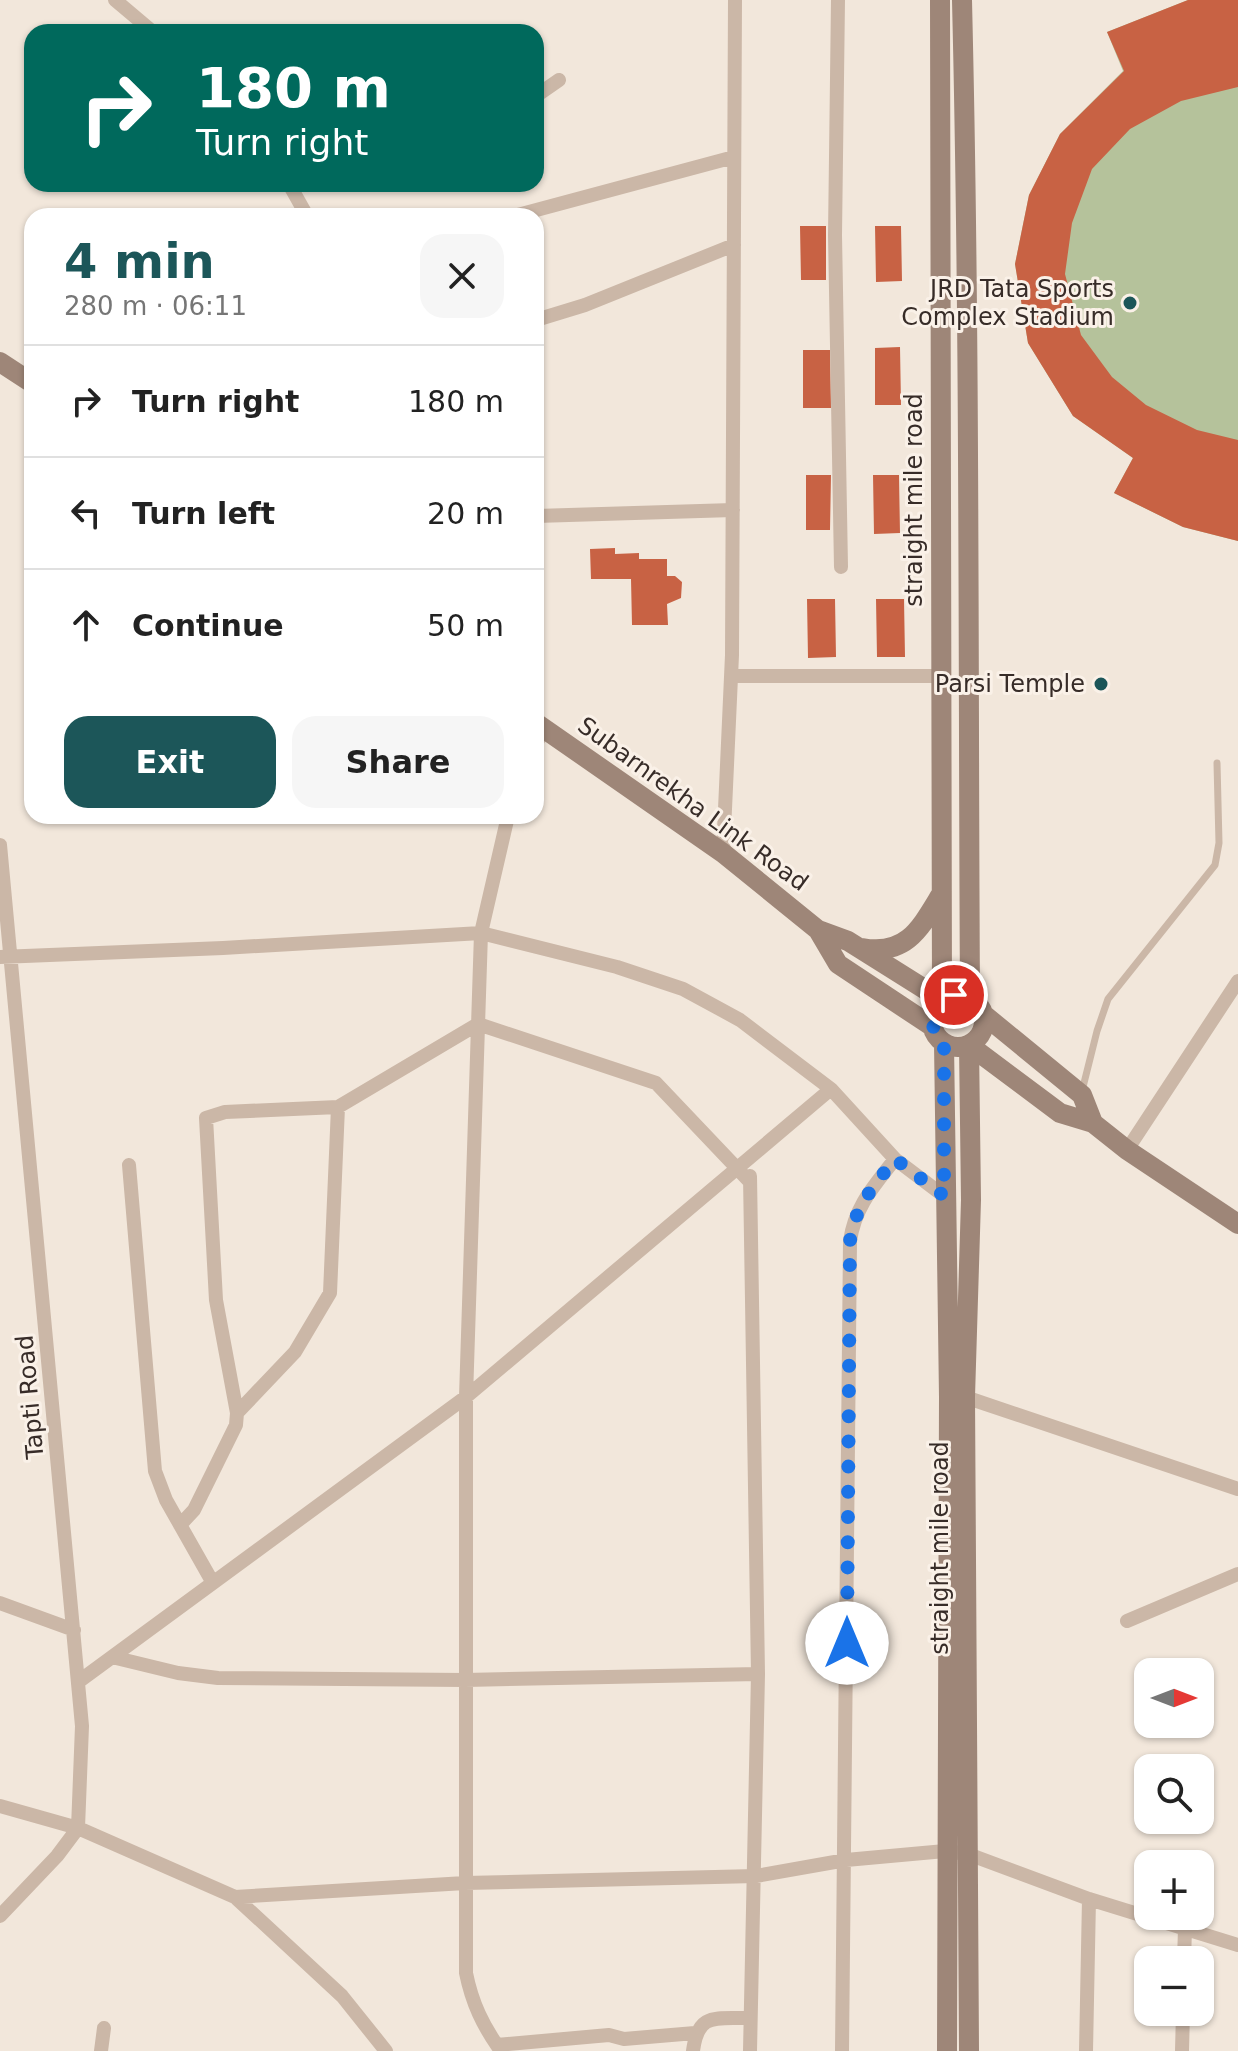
<!DOCTYPE html>
<html lang="en">
<head>
<meta charset="utf-8">
<style>
	:root { --surface:#fff; --page:#f6f6f6; --text:#222; --muted:#767676; --line:#e0e0e0; --accent:#1c5659 }
	body { margin:0; font-family:"DejaVu Sans",sans-serif; background:var(--page); color:var(--text); height:100vh; display:flex; flex-direction:column; font-size:30px; white-space:nowrap }
	* { box-sizing:border-box; margin:0 }
	p { font-size:26px; color:var(--muted) }
	.icon { flex:none; width:44px; height:44px; fill:none; stroke:currentColor; stroke-width:2; stroke-linecap:round; stroke-linejoin:round }
	.map { position:relative; flex:1; overflow:hidden }
	.drawer { position:absolute; left:24px; top:208px; width:520px; height:616px; display:flex; flex-direction:column; background:var(--surface); border-radius:24px; box-shadow:0 2px 6px #0004 }
	.drawer>* { flex:none }
	.hud { position:absolute; left:24px; top:24px; width:520px; height:168px; border-radius:24px; box-shadow:0 2px 6px #0004; background:#00695c; color:#fff; overflow:hidden }
	.needle { width:52px; rotate:90deg }
	.fabs { position:absolute; left:1134px; top:1658px; display:grid; gap:16px }
	.fabs a { display:grid; place-items:center; width:80px; height:80px; border-radius:16px; background:var(--surface); box-shadow:0 2px 6px #0004; font-size:40px }
	.pin { position:absolute; display:grid; place-items:center; width:68px; height:68px; color:#fff; margin:-34px; border:4px solid #fff; border-radius:50%; box-shadow:0 2px 8px #0007 }
	.me { position:absolute; width:88px; margin:-44px; rotate:0deg; stroke-linejoin:round; filter:drop-shadow(0 0 6px #0008) }
	.turn { display:flex; align-items:center; gap:28px; height:168px; padding:0 40px; font-size:36px }
	.turn .icon { width:104px; height:104px; stroke-width:2.5 }
	.turn b { display:block; font-size:56px; line-height:68px }
	.round { display:grid; place-items:center; flex:none; width:84px; height:84px; border-radius:24px; background:var(--page) }
	.summary { display:flex; align-items:center; justify-content:space-between; height:136px; padding:0 40px }
	h1 { font-size:48px; font-weight:800; line-height:60px; color:var(--accent) }
	.primary-button { display:flex; gap:16px; margin-top:auto; padding:16px 40px }
	.primary-button a { flex:1; height:92px; border-radius:24px; background:var(--accent); color:#fff; font-size:32px; font-weight:800; line-height:92px; text-align:center }
	.primary-button a+a { background:var(--page); color:var(--text) }
	ul { padding:0; list-style:none }
	li { display:flex; align-items:center; gap:24px; height:112px; padding:0 40px; border-top:2px solid var(--line) }
	li div { flex:1 }
	li b { display:block; font-size:30px }
	li em { font-style:normal }
	.map>svg:first-child { display:block }
	.green { fill:#b5c29b }
	.building { fill:#c86244 }
	.lines { fill:none; stroke-linecap:round; stroke-linejoin:round }
	.lane { stroke:#cbb7a7; stroke-width:7 }
	.street { stroke:#cbb7a7; stroke-width:14 }
	.secondary { stroke:#9e8678; stroke-width:20 }
	.route { stroke:#1a73e8; stroke-width:14; stroke-dasharray:0 25.2 }
	.poi-dot { fill:#1c5659; stroke:#faf1e8; stroke-width:3 }
	.labels { text-anchor:middle; stroke-width:6; stroke-linejoin:round; paint-order:stroke }
	.poi-label { font-size:24px; fill:#372c28; stroke:#faf1e8; text-anchor:end }
	.street-label { font-size:24px; fill:#372c28; stroke:#faf1e8 }
</style>
</head>
<body>
<div class="map">
<svg width="1238" height="2051" viewBox="0 0 1238 2051">
	<rect width="100%" height="100%" fill="#f2e7db"/>
	<path class="green" d="M1188 0H1238V541L1183 527 1114 493 1133 458 1073 416 1028 343 1015 264 1029 195 1060 134 1123 71 1107 32Z"/>
	<path class="building" d="M1188 0H1238V87L1181 101 1130 129 1092 169 1072 223 1065 274 1081 335 1112 377 1146 405 1197 430 1238 440V541L1183 527 1114 493 1133 458 1073 416 1028 343 1015 264 1029 195 1060 134 1124 71 1107 32Z
		M800 226H826V280H801Z
		M875 226H901L902 281 876 282Z
		M900 347 901 405H875V348Z
		M803 350H830L831 408H803Z
		M806 475H831L830 530H806Z
		M873 475H899L900 533 874 534Z
		M615 548V554L639 553V559H667V576H675L682 582 681 598 667 604 668 625H632L631 579H591L590 549Z
		M807 599H835L836 657 808 658Z
		M876 599H904L905 657H877Z"/>
	<g class="lines">
		<path class="lane" d="M1082 1091 1097 1031 1108 999 1215 865 1219 843 1217 763"/>
		<path class="street" d="M115 0 153 32
			M838 0 835 235 841 567
			M536 96 559 80
			M289 184 307 216
			M514 216 734 157
			M536 320 585 305 734 245
			M536 516 733 510
			M731 676H939
			M536 743 545 729
			M0 845 82 1726 78 1828 57 1856 0 1916
			M723 853 732 655 735 0
			M0 957 223 948 481 933 617 967 683 989 740 1020 831 1089 895 1159 944 1196
			M1127 1150 1238 981
			M129 1165 155 1471 166 1500 213 1583
			M750 1176 758 1674 750 2051
			M965 1397 1238 1489
			M237 1413 295 1352 330 1293 338 1107
			M180 1525 194 1510 236 1425 237 1413 216 1300 206 1118 225 1112 338 1107 478 1024 656 1083 750 1182
			M0 1603 74 1630
			M1127 1621 1238 1574
			M112 1657 178 1673 218 1678 465 1680 758 1674
			M78 1682 466 1397 831 1089
			M0 1806 78 1828 235 1897 465 1883 756 1876 846 1860 945 1851 968 1854 1089 1899 1238 1945
			M235 1897 342 1996 386 2051
			M1184 1960 1185 1929
			M497 2045 609 2035 624 2039 695 2033
			M101 2051 104 2028
			M501 2051C483 2026 472 2003 466 1973V1397L481 933 508 816
			M693 2051C698 2012 715 2019 749 2018
			M842 2051 850 1241C855 1206 874 1186 895 1159
			M1086 2051 1089 1899
			M1182 2051 1183 2012"/>
		<path class="secondary" d="M940 0 942 1000
			M962 0C970 332 968 665 970 997
			M0 362 32 383
			M536 723 723 853 818 930 848 941 942 1000
			M818 930 838 964 933 1027
			M862 948C906 956 920 929 940 896
			M932 1021a26 26 0 1 1 52 0a26 26 0 1 1-52 0Z
			M983 1014 1082 1095 1093 1123 1127 1150 1238 1224
			M944 1043 949 1397 947 2051
			M969 1045 1060 1113 1093 1123
			M969 2051 965 1397 971 1200 969 1045"/>
	</g>
	<g class="lines">
		<path class="route" d="M847 1643 850 1241C855 1206 874 1186 895 1159L944 1196V1043C925 1027 931 1003 954 995"/>
	</g>
	<g class="poi-dot">
		<circle cx="1130" cy="303" r="8"/>
		<circle cx="1101" cy="684" r="8"/>
	</g>
	<g class="labels">
		<g class="poi-label">
			<text x="1114" y="297">JRD Tata Sports<tspan x="1114" dy="28">Complex Stadium</tspan></text>
			<text x="1085" y="692">Parsi Temple</text>
		</g>
		<g class="street-label">
			<text transform="translate(914 500) rotate(-90)" y="8">straight mile road</text>
			<text transform="translate(693 804) rotate(36)" y="8">Subarnrekha Link Road</text>
			<text transform="translate(30 1397) rotate(-95)" y="8">Tapti Road</text>
			<text transform="translate(940 1548) rotate(-90)" y="8">straight mile road</text>
		</g>
	</g>
</svg>
<div class="fabs">
<a><svg class="needle" viewBox="-14 -14 28 28"><path d="M0-13l5 13h-10z" fill="#e53935"/><path d="M0 13l5-13h-10z" fill="#767676"/></svg></a>
<a><svg class="icon" aria-label="search" viewBox="0 0 24 24"><circle cx="10" cy="10" r="6"/><path d="M15 15l6 6"/></svg></a>
<a>+</a>
<a>−</a>
</div>
<div class="pin" style="left:954px;top:995px;background:#d93025"><svg class="icon" aria-label="arrive" viewBox="0 0 24 24"><path d="M6 21V4h12l-3 4 3 4H6"/></svg></div>
<svg class="me" style="left:847px;top:1643px" viewBox="-20 -20 40 40"><circle r="19" fill="#fff"/><path d="M0-13L10 11 0 6-10 11z" fill="#1a73e8"/></svg>
<div class="hud">
<div class="turn"><svg class="icon" aria-label="right" viewBox="0 0 24 24"><path d="M7 20v-9h11M14 6l5 5-5 5"/></svg><div><b>180 m</b>Turn right</div></div>
</div>
<section class="drawer">
<div class="summary"><div><h1>4 min</h1><p>280 m · 06:11</p></div><a class="round"><svg class="icon" aria-label="close" viewBox="0 0 24 24"><path d="M6 6l12 12M18 6L6 18"/></svg></a></div>
<ul>
<li><svg class="icon" aria-label="right" viewBox="0 0 24 24"><path d="M7 20v-9h11M14 6l5 5-5 5"/></svg><div><b>Turn right</b></div><em>180 m</em></li>
<li><svg class="icon" aria-label="left" viewBox="0 0 24 24"><path d="M17 20v-9H6M10 6l-5 5 5 5"/></svg><div><b>Turn left</b></div><em>20 m</em></li>
<li><svg class="icon" aria-label="ahead" viewBox="0 0 24 24"><path d="M12 20V5M6 11l6-6 6 6"/></svg><div><b>Continue</b></div><em>50 m</em></li>
</ul>
<div class="primary-button"><a>Exit</a><a>Share</a></div>
</section>
</div>
</body>
</html>
